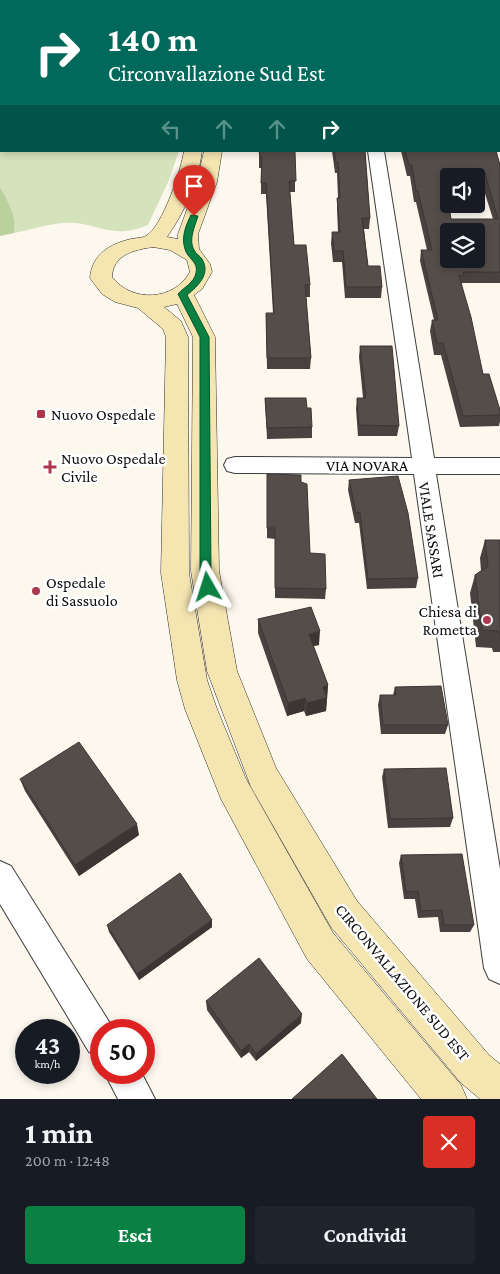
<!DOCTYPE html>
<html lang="it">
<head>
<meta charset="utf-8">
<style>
	:root { --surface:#171b24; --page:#20242c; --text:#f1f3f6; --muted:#9ea1a6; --accent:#0b8043 }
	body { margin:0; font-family:"Crimson Pro",serif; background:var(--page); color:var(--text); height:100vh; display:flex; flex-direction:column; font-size:19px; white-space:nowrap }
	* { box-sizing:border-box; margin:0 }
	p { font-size:16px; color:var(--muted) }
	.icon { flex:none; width:28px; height:28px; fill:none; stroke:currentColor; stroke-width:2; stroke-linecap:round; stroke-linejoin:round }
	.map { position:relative; height:1099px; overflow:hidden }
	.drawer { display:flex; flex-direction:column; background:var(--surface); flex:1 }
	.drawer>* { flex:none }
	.guide { position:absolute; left:0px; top:0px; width:500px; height:152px; box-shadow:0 2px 8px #0003; background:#00695c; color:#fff; overflow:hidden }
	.buttons { position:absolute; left:440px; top:168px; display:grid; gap:10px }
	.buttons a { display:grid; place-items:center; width:45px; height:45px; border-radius:5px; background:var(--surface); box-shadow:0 2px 8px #0003; font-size:25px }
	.speed { position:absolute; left:15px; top:1019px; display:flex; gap:10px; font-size:25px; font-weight:700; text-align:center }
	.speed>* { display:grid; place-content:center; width:65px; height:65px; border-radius:50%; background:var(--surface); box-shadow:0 2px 8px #0003; line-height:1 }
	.speed small { font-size:12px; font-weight:400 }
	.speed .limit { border:8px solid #d22; background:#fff; color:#111 }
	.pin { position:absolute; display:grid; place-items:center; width:42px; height:42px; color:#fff; margin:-51px -21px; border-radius:50% 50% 50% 0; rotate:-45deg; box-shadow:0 0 5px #0007 }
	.pin .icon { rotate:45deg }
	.me { position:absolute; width:55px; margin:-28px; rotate:354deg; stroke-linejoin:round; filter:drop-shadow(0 0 4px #0008) }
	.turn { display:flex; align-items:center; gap:18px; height:105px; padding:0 25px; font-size:22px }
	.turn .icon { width:65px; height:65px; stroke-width:2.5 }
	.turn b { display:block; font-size:35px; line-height:42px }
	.lanes { display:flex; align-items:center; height:48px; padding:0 25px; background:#0003; justify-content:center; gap:25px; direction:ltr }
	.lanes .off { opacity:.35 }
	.round { display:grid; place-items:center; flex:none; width:52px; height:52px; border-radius:5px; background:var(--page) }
	.headline { display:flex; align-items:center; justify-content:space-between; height:85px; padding:0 25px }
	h1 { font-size:30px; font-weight:700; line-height:38px }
	.cta { display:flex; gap:10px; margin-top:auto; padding:10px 25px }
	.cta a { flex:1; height:58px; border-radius:5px; background:var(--accent); color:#fff; font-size:20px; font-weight:700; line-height:58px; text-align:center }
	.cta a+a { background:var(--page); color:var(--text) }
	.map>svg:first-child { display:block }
	.green { fill:#d5e3bc }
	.forest { fill:#bbd19d }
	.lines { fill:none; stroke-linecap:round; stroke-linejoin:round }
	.street-casing { stroke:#3f3f3f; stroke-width:2 }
	.secondary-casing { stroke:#2e2e2e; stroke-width:1 }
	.street { fill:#fff; fill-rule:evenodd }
	.secondary { fill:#f5e5b1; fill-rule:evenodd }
	.wall { fill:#484240; fill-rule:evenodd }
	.shaded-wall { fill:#3b3634 }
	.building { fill:#544d4a; stroke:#3b3634; fill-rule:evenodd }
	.route { fill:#0b8043; stroke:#07532c }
	.poi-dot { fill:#aa374b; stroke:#fff; stroke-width:2 }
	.labels { text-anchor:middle; stroke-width:5; stroke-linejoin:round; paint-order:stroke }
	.poi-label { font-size:16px; fill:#0c0c0c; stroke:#fff; text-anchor:start }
	.street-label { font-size:16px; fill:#0c0c0c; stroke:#fff }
</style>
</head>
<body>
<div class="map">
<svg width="500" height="1099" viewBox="0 0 500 1099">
	<rect width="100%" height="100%" fill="#fdf8ee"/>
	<path class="green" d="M0 48 1 151H179L169 180 148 225C109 241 97 221 64 223 48 224 30 230 14 233 16 218 7 201 0 187Z"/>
	<path class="forest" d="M0 187C8 202 17 216 14 233L0 236Z"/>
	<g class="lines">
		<defs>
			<path id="street" d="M226 0H240V1H227Z
				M459 0H473L474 1H460Z
				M499 95H500V107L499 106Z
				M368 151H384L434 458H500V474H436L500 869V984L489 979 484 968 414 474 235 473 227 471 224 465 227 459 235 457 412 458Z
				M0 861 11 866 113 1028 114 1030H101V1057L89 1052 0 904Z
				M104 1072H141L155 1099H118Z"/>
			<path id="secondary" d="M184 151H202C198 183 185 211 167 237L178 239V234L197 182 204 151H222L217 182 198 234 199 249 210 264 212 272 202 289 194 295 215 337 219 571 237 671 276 768 357 901 489 1055 500 1064V1099H480L461 1083 331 927 251 787 207 671 191 571 193 337 177 304 164 307 181 321 188 337 189 573 207 680 217 709 246 779 333 933 461 1085 467 1099H421L307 959 221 799 185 709 177 680 161 573 166 337 163 329 138 308 115 302 102 294 90 278C92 254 110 244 131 239 135 238 143 238 146 236 163 226 181 170 184 151ZM153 247 170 250 187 260 190 272C174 301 132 303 112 277 113 255 133 250 153 247Z"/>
		</defs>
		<use href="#street" class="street-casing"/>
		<use href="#secondary" class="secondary-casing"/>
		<use href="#street" class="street"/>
		<use href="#secondary" class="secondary"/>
	</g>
	<path class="wall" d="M488 0H500V28L499 25V1H489Z
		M259 151H295V192H290L294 245 310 285V297H306L311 358 310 369H267L266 313H273L266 194H261V168H259Z
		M332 151H365L370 218 369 229H364L368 266 382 287 381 298H345L342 262H333L331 243 332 232H338L337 209V198H338L337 173H335Z
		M401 151H496L500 165V283H462V286L483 374 500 410V421L499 426 460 427 441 355H434L430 331 432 320H434L420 261 421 250H427L416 202H414L410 176H407ZM449 176H476V184H482L493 219H451L445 184H449Z
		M360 346 399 426 397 436H358L356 409 357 398H363L359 357Z
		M265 398 312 427V438L267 439Z
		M267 474 301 482 310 553 326 589 325 599 275 598V539L267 538Z
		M349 480 418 578 416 588 367 589 359 523H355L348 490Z
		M485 540H500V652H493L492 648 476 647 470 593 475 575 481 571 480 558Z
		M258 619 319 645 313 646 328 685 326 711 306 716 304 711 287 716 258 633Z
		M395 687 448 725 445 734H381L378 705 380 695H393Z
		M384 769 453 818 450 827 388 828 382 777Z
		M20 779 139 835 79 876 25 791Z
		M401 855 474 925 470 932H440L438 917 418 918 415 899H404L399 863Z
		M212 920V927L139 980 109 932 107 925Z
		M206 1001 301 1023 256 1061 249 1052 241 1058 207 1010Z"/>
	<path class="shaded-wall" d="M320 631 319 645 308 647 309 634Z
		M328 685 326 711 306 716 307 703 323 687Z
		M305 698 304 711 287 716 288 703Z
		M137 824 139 835 79 876 75 865Z
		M212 920V927L139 980 137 974Z
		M302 1014 301 1023 256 1061V1054Z
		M249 1044V1052L241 1058V1051Z"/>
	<path class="building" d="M261 0H448L449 1H261Z
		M494 0H500V13L499 10V1H495Z
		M259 151H295L296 181H289L294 245H306L310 285H305L311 358H267L266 313H274L266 183H261L262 157H260Z
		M334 151H365L370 218H362L368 266H380L382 287H346L343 251H334L332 232H340L337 198H340L338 162H336Z
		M405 151H496L500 165V272H463L464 275 459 276 471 317 483 374H489L500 410V415L463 416 443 343H437L432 320H438L421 250H432L418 191H416L412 165H409ZM443 173H485L498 219H451ZM449 231H476V259H449Z
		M360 346H392L399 426 359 425 357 398H366Z
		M265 398H306L307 408H311L312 427 267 428Z
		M267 474 301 475V482L307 484 310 553 325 554 326 589 275 588V528H267Z
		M398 476 408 513 418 578 368 579 360 512 356 513 349 480Z
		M485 540H500V635H499L498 631 482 630 475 575 488 566Z
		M311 607 320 631 309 634 328 685 323 687 327 698 307 703 305 698 288 703 258 619Z
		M441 686 448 725H383L380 695H396L395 687Z
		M79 742 137 824 75 865 20 779Z
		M446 768 453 818 390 819 384 769Z
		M462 854 474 925H444L442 910 421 911 418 891 406 892 401 855Z
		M180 873 212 920 137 974 107 925Z
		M259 958 302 1014 256 1054 249 1044 241 1051 206 1001Z
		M342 1054 377 1099H292Z"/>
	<path class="route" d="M191 215 198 216C195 226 188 240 194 250 196 254 200 256 202 259 211 274 198 286 187 295L209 337 211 571 214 587 208 592 202 587 200 571V337L178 294C184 287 194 283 196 273 199 262 187 258 185 249 181 237 186 225 191 215Z"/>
	<g class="poi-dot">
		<rect x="36" y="409" width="10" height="10" rx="2.5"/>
		<path d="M47.5 459.5h5v5h5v5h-5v5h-5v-5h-5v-5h5z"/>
		<circle cx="36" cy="591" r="5"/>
		<circle cx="487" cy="620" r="5"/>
	</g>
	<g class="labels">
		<g class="poi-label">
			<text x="51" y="420">Nuovo Ospedale</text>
			<text x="61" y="464">Nuovo Ospedale<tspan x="61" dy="18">Civile</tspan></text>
			<text x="46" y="588">Ospedale<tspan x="46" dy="18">di Sassuolo</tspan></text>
			<text x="477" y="617" text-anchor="end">Chiesa di<tspan x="477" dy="18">Rometta</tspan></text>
		</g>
		<g class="street-label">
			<text x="367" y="471">VIA NOVARA</text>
			<text transform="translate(432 530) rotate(81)" y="6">VIALE SASSARI</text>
			<text transform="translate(403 982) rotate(50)" y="6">CIRCONVALLAZIONE SUD EST</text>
		</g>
	</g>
</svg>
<div class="buttons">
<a><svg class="icon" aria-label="sound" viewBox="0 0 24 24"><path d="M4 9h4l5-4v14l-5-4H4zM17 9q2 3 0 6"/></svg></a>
<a><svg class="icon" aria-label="layers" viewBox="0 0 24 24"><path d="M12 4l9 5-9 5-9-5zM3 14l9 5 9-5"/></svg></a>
</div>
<div class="speed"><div>43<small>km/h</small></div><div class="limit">50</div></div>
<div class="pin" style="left:194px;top:216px;background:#d93025"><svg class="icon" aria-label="arrive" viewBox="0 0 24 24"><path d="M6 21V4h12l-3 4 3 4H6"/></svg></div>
<svg class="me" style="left:208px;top:587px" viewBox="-20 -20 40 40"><path d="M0-17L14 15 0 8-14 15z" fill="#0b8043" stroke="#fff" stroke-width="4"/></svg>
<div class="guide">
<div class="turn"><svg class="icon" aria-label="right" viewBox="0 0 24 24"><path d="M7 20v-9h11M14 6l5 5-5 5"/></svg><div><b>140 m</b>Circonvallazione Sud Est</div></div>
<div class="lanes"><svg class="icon off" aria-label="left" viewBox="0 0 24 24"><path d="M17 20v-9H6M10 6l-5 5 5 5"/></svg><svg class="icon off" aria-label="ahead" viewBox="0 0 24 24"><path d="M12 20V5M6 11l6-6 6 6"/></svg><svg class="icon off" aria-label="ahead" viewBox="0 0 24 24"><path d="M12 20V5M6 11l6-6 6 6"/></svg><svg class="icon" aria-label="right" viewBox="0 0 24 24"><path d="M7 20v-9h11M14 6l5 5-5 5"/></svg></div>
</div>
</div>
<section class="drawer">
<div class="headline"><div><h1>1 min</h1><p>200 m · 12:48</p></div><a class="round" style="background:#d93025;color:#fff"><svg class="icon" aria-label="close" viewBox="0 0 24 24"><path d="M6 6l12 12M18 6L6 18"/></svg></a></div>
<div class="cta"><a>Esci</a><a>Condividi</a></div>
</section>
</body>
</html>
